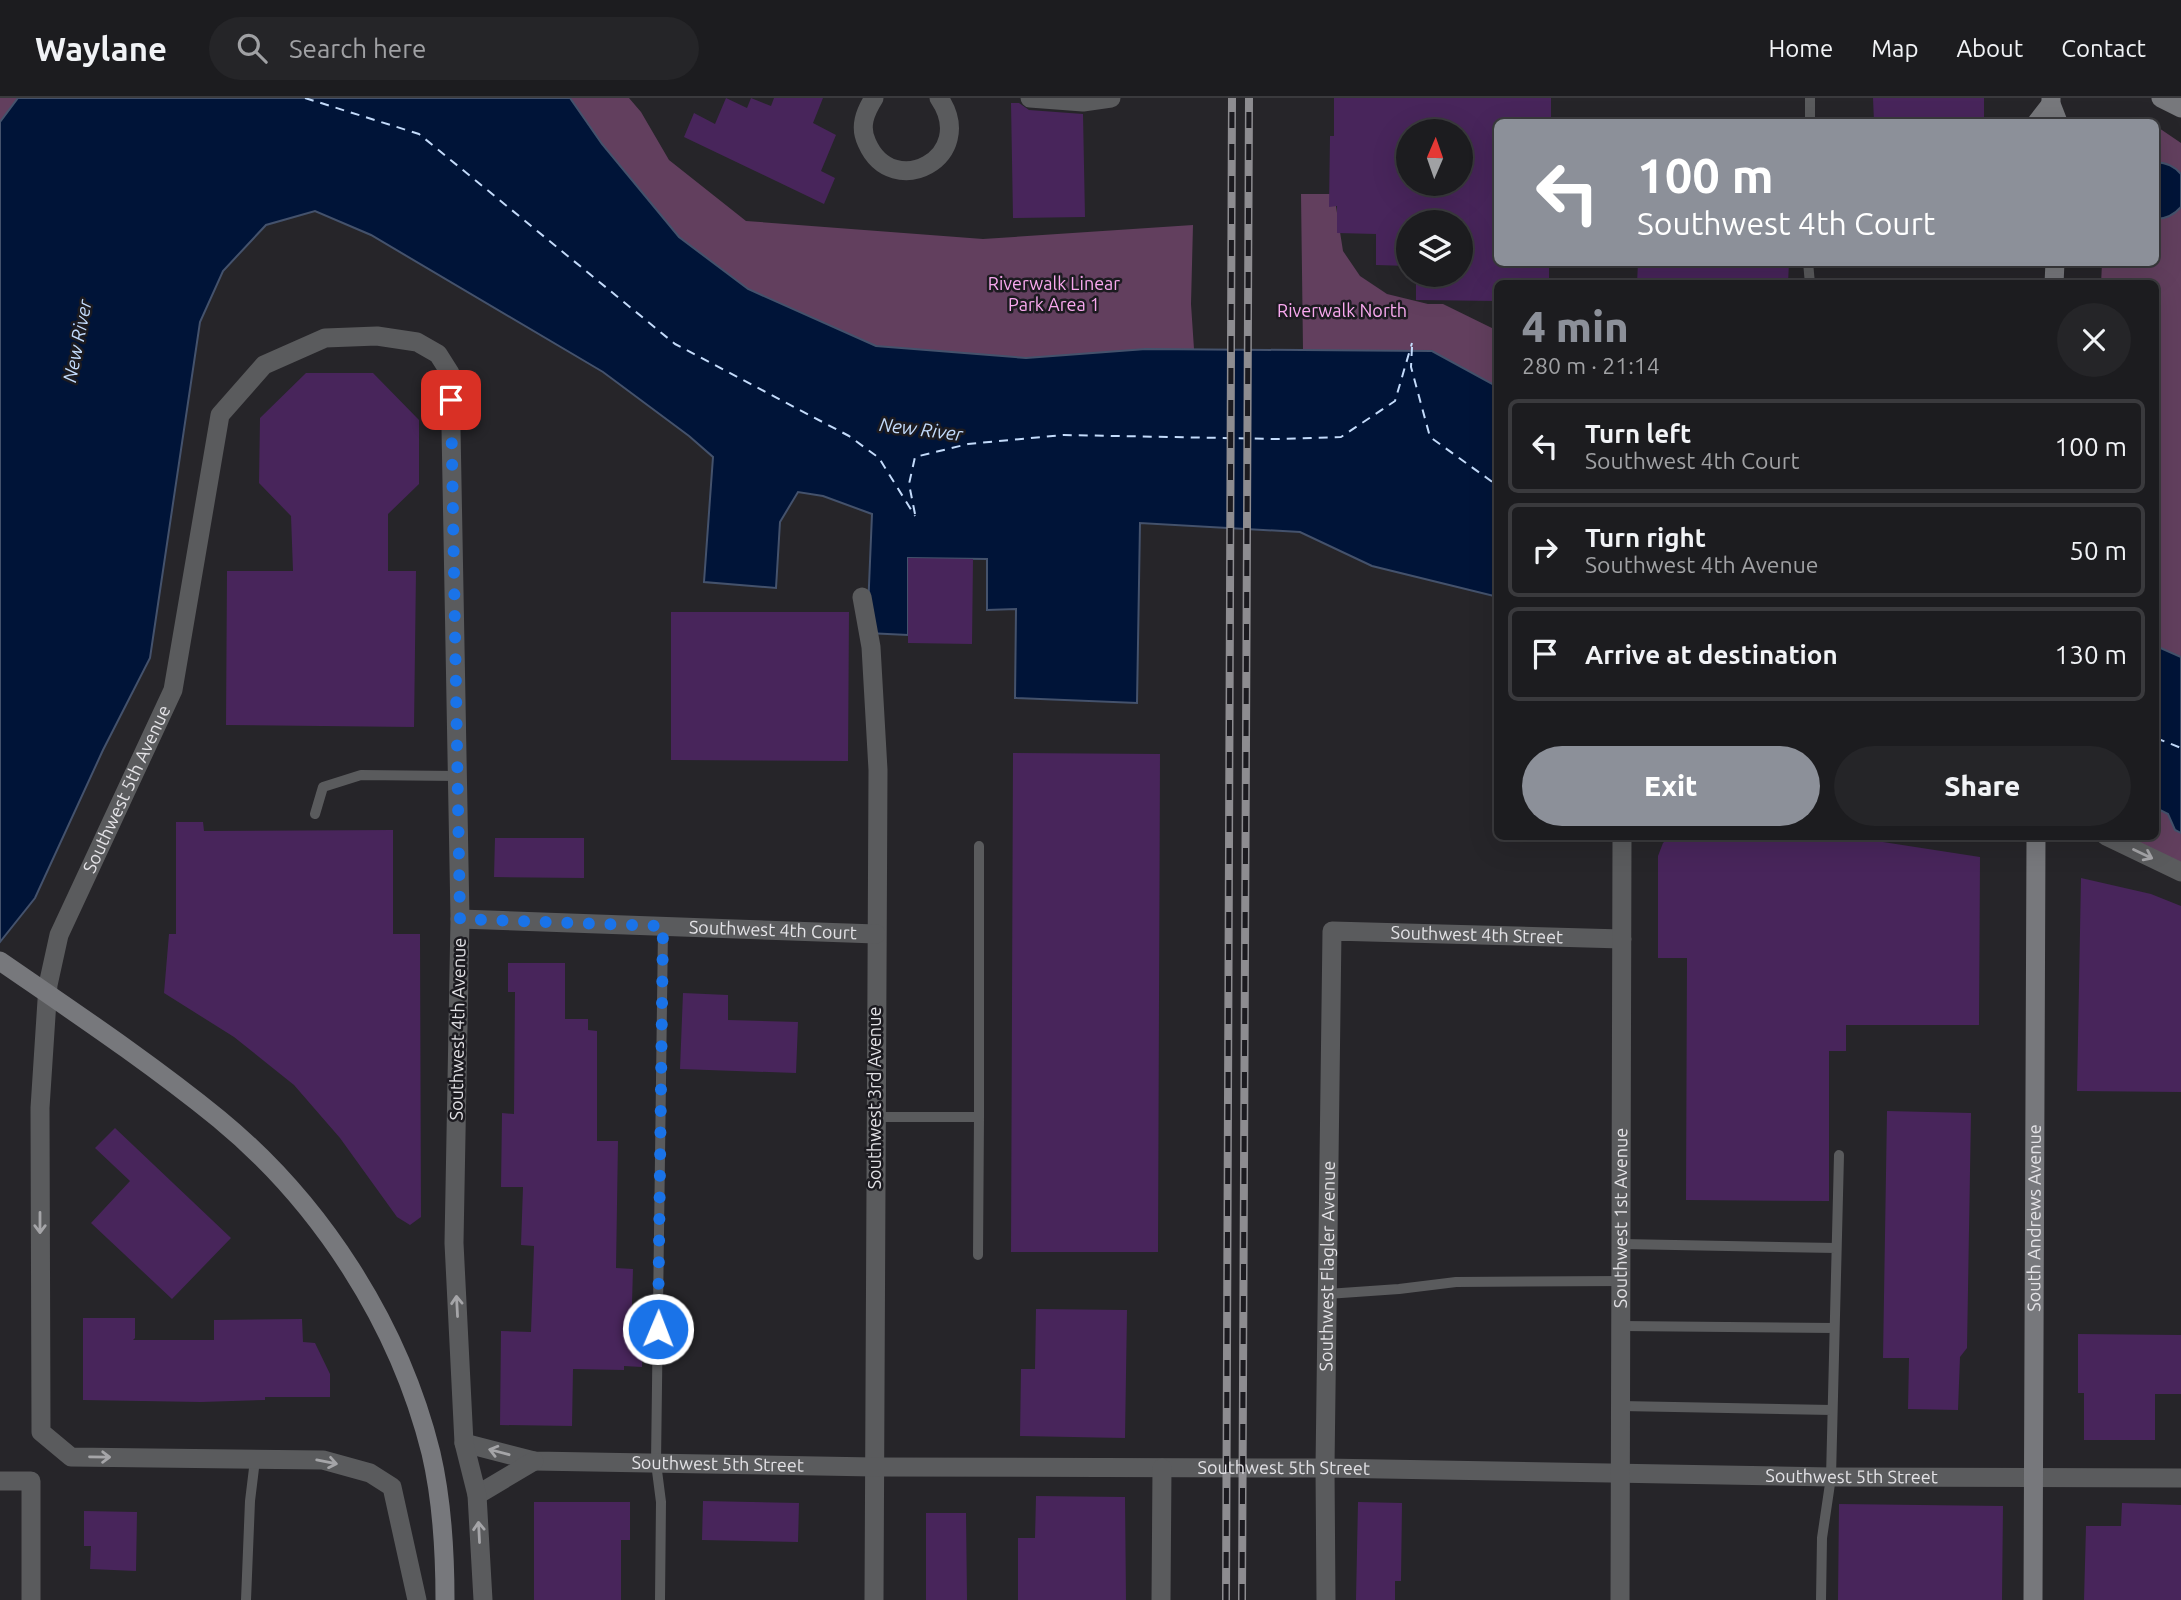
<!DOCTYPE html>
<html lang="en">
<head>
<meta charset="utf-8">
<style>
	:root { --surface:#1c1c1f; --page:#252528; --text:#f1f3f6; --muted:#a0a1a4; --line:#3a3a3d; --accent:#8c9099 }
	body { margin:0; font-family:Ubuntu,sans-serif; background:var(--page); color:var(--text); height:100vh; display:flex; flex-direction:column; font-size:26px; white-space:nowrap }
	* { box-sizing:border-box; margin:0 }
	p { font-size:23px; color:var(--muted) }
	.icon { flex:none; width:38px; height:38px; fill:none; stroke:currentColor; stroke-width:2; stroke-linecap:round; stroke-linejoin:round }
	.map { position:relative; flex:1; overflow:hidden }
	.panel { position:absolute; left:1494px; top:182px; width:665px; height:560px; display:flex; flex-direction:column; background:var(--surface); border-radius:10px; box-shadow:0 7px 28px #0002,0 0 0 2px var(--line) }
	.panel>* { flex:none }
	.hud { position:absolute; left:1494px; top:21px; width:665px; height:147px; border-radius:10px; box-shadow:0 7px 28px #0002,0 0 0 2px var(--line); background:#8c9099; color:#fff; overflow:hidden }
	.needle { width:46px; rotate:2deg }
	.controls { position:absolute; left:1396px; top:21px; display:grid; gap:14px }
	.controls a { display:grid; place-items:center; width:77px; height:77px; border-radius:50%; background:var(--surface); box-shadow:0 7px 28px #0002,0 0 0 2px var(--line); font-size:35px }
	.pin { position:absolute; display:grid; place-items:center; width:60px; height:60px; color:#fff; margin:-30px; border-radius:14px; box-shadow:0 4px 10px #0006 }
	.me { position:absolute; width:77px; margin:-38px; rotate:1deg; stroke-linejoin:round; filter:drop-shadow(0 0 5px #0008) }
	.turn { display:flex; align-items:center; gap:24px; height:147px; padding:0 28px; font-size:32px }
	.turn .icon { width:91px; height:91px; stroke-width:2.5 }
	.turn b { display:block; font-size:49px; line-height:60px }
	.round { display:grid; place-items:center; flex:none; width:74px; height:74px; border-radius:37px; background:var(--page) }
	.head { display:flex; align-items:center; justify-content:space-between; height:119px; padding:0 28px }
	h1 { font-size:42px; font-weight:800; line-height:52px; color:var(--accent) }
	.cta { display:flex; gap:14px; margin-top:auto; padding:14px 28px }
	.cta a { flex:1; height:80px; border-radius:42px; background:var(--accent); color:#fff; font-size:28px; font-weight:800; line-height:80px; text-align:center }
	.cta a+a { background:var(--page); color:var(--text) }
	ul { padding:0; list-style:none }
	li { display:flex; align-items:center; gap:21px; height:94px; margin:0 14px 10px; padding:0 14px; border:4px solid var(--line); border-radius:10px }
	li div { flex:1 }
	li b { display:block; font-size:26px }
	li em { font-style:normal }
	header { display:flex; align-items:center; gap:42px; box-sizing:border-box; height:98px; padding:0 35px; background:var(--surface); border-bottom:2px solid var(--line) }
	header strong { font-size:33px }
	nav { display:flex; gap:38px; margin-inline-start:auto; font-size:24px }
	.search { width:490px; height:63px; background:var(--page); display:flex; align-items:center; gap:18px; box-sizing:border-box; padding:0 24px; border-radius:38px; color:var(--muted); font-size:26px }
	.map>svg:first-child { display:block }
	.green { fill:#623f5e }
	.water { fill:#001438; stroke:#44526c; stroke-width:2 }
	.lines { fill:none; stroke-linecap:round; stroke-linejoin:round }
	.ferry { stroke:#c3dbfb; stroke-width:2; stroke-dasharray:9 7; stroke-linecap:butt }
	.building { fill:#48255b; fill-rule:evenodd }
	.service { stroke:#5a5b5d; stroke-width:10 }
	.minor { stroke:#5a5b5d; stroke-width:19 }
	.secondary { stroke:#77787c; stroke-width:19 }
	.rail-casing { stroke:#8d8c90; stroke-width:8 }
	.rail { stroke:#1c1b20; stroke-width:5; stroke-dasharray:16; stroke-linecap:butt }
	.oneway { stroke:#a5a5a8 }
	.route { stroke:#1a73e8; stroke-width:12; stroke-dasharray:0 21.6 }
	.labels { text-anchor:middle; stroke-width:5; stroke-linejoin:round; paint-order:stroke }
	.park-label { font-size:18px; fill:#f9a9ef; stroke:#1c1b20 }
	.street-label { font-size:18px; fill:#e3e2e6; stroke:#1c1b20 }
	.water-label { font-size:19px; font-style:italic; fill:#c3dbfb; stroke:#1c1b20 }
</style>
</head>
<body>
<header>
<strong>Waylane</strong>
<div class="search"><svg class="icon" aria-label="search" viewBox="0 0 24 24"><circle cx="10" cy="10" r="6"/><path d="M15 15l6 6"/></svg>Search here</div>
<nav><a>Home</a><a>Map</a><a>About</a><a>Contact</a></nav>
</header>
<div class="map">
<svg width="2181" height="1502" viewBox="0 0 2181 1502">
	<rect width="100%" height="100%" fill="#262529"/>
	<path class="green" d="M0 0H18L0 24Z
		M570 0H629L641 14 669 62 746 123 983 141 1193 127 1191 206 1194 251H1146L1026 260 876 248 748 191 679 139 602 46Z
		M2156 28 2181 45V559L2156 548V186H2101L2102 165 2156 164Z
		M1301 96H1334L1343 153 1360 178 1387 196 1428 206H1443L1498 233V289L1432 253 1303 252Z
		M2156 710 2168 716 2175 732 2181 735V767L2119 739 2156 738Z"/>
	<path class="water" d="M18 0H570L602 46 679 139 748 191 876 248 1026 260 1146 251 1432 253 1498 289V499L1372 468 1300 434 1140 425 1137 605 1015 600 1016 511 987 512V461L908 460V537L867 535 872 416 823 398 798 394 780 424 776 490 704 484 713 359 689 338 603 274 371 137 315 113 266 127 223 173 200 224 150 560 103 652 35 800 0 844V24Z
		M2156 64C2167 65 2174 68 2181 76V109C2174 117 2167 121 2156 121Z
		M2156 548 2181 559V735L2175 732 2168 716 2156 710Z"/>
	<g class="lines">
		<path class="ferry" d="M305 0 419 36 675 246 849 338 879 360 915 418
			M1412 249 1411 269 1430 339 1498 388
			M915 416 909 386 915 359 968 346 1064 337 1277 341 1341 339 1395 303 1412 245
			M2156 640 2181 650"/>
	</g>
	<path class="building" d="M726 0 747 10 751 0 771 8 774 0H823L813 25 836 37 821 73 835 80 824 106 684 39 694 15 715 26Z
		M1334 0H1551V24H1498V164H1549V186H1498V203L1416 202V177H1461V124H1409V168L1376 167V136L1337 135V108L1329 109 1330 38H1334ZM1409 33H1461V86H1409Z
		M1873 0H1984V24H1874Z
		M1011 5H1019L1029 12 1083 16 1085 119 1013 120Z
		M1638 164H1789L1788 186H1637Z
		M306 275H373L419 322V386L388 416V473H416L414 629 226 627 227 473H293L291 418 259 385 260 320Z
		M908 460 973 461 972 546 908 545Z
		M671 514H849L848 663 671 662Z
		M1013 655 1160 656 1158 1154H1011Z
		M176 724H203L204 733 393 732V836H420L421 1119 410 1127 397 1119 340 1040 294 987 234 939 164 895 169 836H176Z
		M1670 738H1844L1980 759 1979 927H1846V953H1829V1103L1686 1102 1687 860H1658V758L1663 745Z
		M495 740H584V780L494 779Z
		M2081 780 2151 796 2181 808V994L2077 993Z
		M508 865H565V921H588V932L597 933V1043H618L616 1170 633 1171 631 1239 643 1240 642 1269 624 1268V1272L573 1271 572 1328 500 1327 501 1233 531 1234 534 1148 521 1147 523 1089H501L502 1015 514 1016 515 894H508Z
		M683 895 728 897V922L798 924 796 975 680 971Z
		M1887 1013 1971 1015 1967 1250 1960 1259 1958 1312 1908 1311 1909 1260H1883Z
		M115 1030 231 1140 172 1201 91 1125 130 1083 95 1050Z
		M1036 1211 1127 1212 1125 1340 1020 1338 1021 1271H1035Z
		M83 1220H135V1240L133 1242H214V1222L302 1221 303 1244 315 1245 330 1276V1299H265V1302L201 1304 83 1302Z
		M2078 1236 2181 1237V1296H2155V1342H2084V1295H2078Z
		M1036 1398 1125 1399 1126 1502H1018V1440H1035Z
		M703 1403 799 1405 798 1444 702 1442Z
		M534 1404H630V1442H621V1502H534Z
		M1358 1404 1402 1405 1401 1483H1395V1502H1356Z
		M2122 1405 2181 1407V1502H2084L2086 1428H2121Z
		M1839 1406 2003 1408 2002 1502H1838Z
		M84 1413 137 1414 136 1473 90 1471 91 1448H84Z
		M926 1415H966L967 1502H926Z"/>
	<g class="lines">
		<path class="service" d="M1810 24V0
			M1808 164 1810 186
			M315 716 323 689 361 677 458 678
			M875 1019H979V748
			M1622 1146 1836 1150
			M978 1157 979 1019
			M1327 1196 1399 1191 1456 1184 1622 1183
			M1622 1228 1834 1230
			M1621 1308 1832 1312
			M246 1502 250 1403 255 1362
			M660 1502 661 1404 656 1365 663 829
			M1821 1502 1822 1440 1831 1379 1839 1057"/>
		<g class="minor">
			<path d="M874 0C865 14 859 29 867 45 893 104 979 59 939 0"/>
			<path d="M1030 0 1083 4 1111 0"/>
			<path d="M862 499 871 549 878 672 874 1502"/>
			<path d="M2106 738 2181 774"/>
			<path id="s1" d="M460 821 876 836"/>
			<path id="s2" d="M464 1345 534 1363 874 1369 1325 1370 1831 1379 2181 1380"/>
			<path d="M0 1383H31V1502"/>
			<path d="M477 1397 534 1363"/>
			<path id="s3" d="M417 1502 392 1389 370 1375 323 1362 71 1359 41 1334 40 1010 48 887 59 837 173 592 220 317 264 267 325 240 377 238 417 244 438 256 450 275 460 821 454 1145 464 1345 477 1397 483 1502"/>
			<path d="M1161 1502 1162 1370"/>
			<path id="s4" d="M1326 1502 1325 1370 1332 833 1622 841"/>
			<path id="s5" d="M1620 1502 1622 738"/>
		</g>
		<g class="secondary">
			<path d="M2051 0V6L2058 24"/>
			<path d="M2161 0 2181 10"/>
			<path d="M2037 24 2051 6"/>
			<path d="M2054 186 2055 164"/>
			<path d="M0 863C74 914 149 964 219 1021 321 1105 399 1226 431 1355 442 1402 445 1453 445 1502"/>
			<path id="s6" d="M2033 1502 2036 738"/>
		</g>
		<defs>
			<path id="rail" d="M1226 1502 1232 0
				M1242 1502 1249 0"/>
		</defs>
		<use href="#rail" class="rail-casing"/>
		<use href="#rail" class="rail"/>
	</g>
	<defs><path id="oneway-shaft" d="M-6 0H5M1.5-3L5.5 0L1.5 3" fill="none" stroke-width="1.6" stroke-linecap="round" stroke-linejoin="round" transform="scale(1.75)"/></defs>
	<g class="oneway">
		<use href="#oneway-shaft" transform="translate(2143 756) rotate(25)"/>
		<use href="#oneway-shaft" transform="translate(40 1125) rotate(90)"/>
		<use href="#oneway-shaft" transform="translate(457 1208) rotate(-93)"/>
		<use href="#oneway-shaft" transform="translate(499 1354) rotate(-165)"/>
		<use href="#oneway-shaft" transform="translate(100 1359) rotate(1)"/>
		<use href="#oneway-shaft" transform="translate(327 1364) rotate(11)"/>
		<use href="#oneway-shaft" transform="translate(479 1434) rotate(-93)"/>
	</g>
	<g class="lines">
		<path class="route" d="M451 302 460 821 663 828 658 1231"/>
	</g>
	<g class="labels">
		<g class="park-label">
			<text x="1054" y="192">Riverwalk Linear<tspan x="1054" dy="21">Park Area 1</tspan></text>
			<text x="1342" y="219">Riverwalk North</text>
		</g>
		<g class="street-label">
			<text dy="6" stroke="none"><textPath href="#s3" startOffset="1141">Southwest 5th Avenue</textPath></text>
			<text dy="6" stroke="none"><textPath href="#s1" startOffset="313">Southwest 4th Court</textPath></text>
			<text dy="6" stroke="none"><textPath href="#s4" startOffset="814">Southwest 4th Street</textPath></text>
			<text transform="translate(458 931) rotate(-89)" y="6">Southwest 4th Avenue</text>
			<text transform="translate(875 1000) rotate(-90)" y="6">Southwest 3rd Avenue</text>
			<text dy="6" stroke="none"><textPath href="#s5" startOffset="382">Southwest 1st Avenue</textPath></text>
			<text dy="6" stroke="none"><textPath href="#s6" startOffset="382">South Andrews Avenue</textPath></text>
			<text dy="6" stroke="none"><textPath href="#s4" startOffset="334">Southwest Flagler Avenue</textPath></text>
			<text dy="6" stroke="none"><textPath href="#s2" startOffset="256">Southwest 5th Street</textPath></text>
			<text dy="6" stroke="none"><textPath href="#s2" startOffset="822">Southwest 5th Street</textPath></text>
			<text dy="6" stroke="none"><textPath href="#s2" startOffset="1390">Southwest 5th Street</textPath></text>
		</g>
		<g class="water-label">
			<text transform="translate(77 243) rotate(-79)" y="7">New River</text>
			<text transform="translate(921 331) rotate(7)" y="7">New River</text>
		</g>
	</g>
</svg>
<div class="controls">
<a><svg class="needle" viewBox="-14 -14 28 28"><path d="M0-13l5 13h-10z" fill="#e53935"/><path d="M0 13l5-13h-10z" fill="#a0a1a4"/></svg></a>
<a><svg class="icon" aria-label="layers" viewBox="0 0 24 24"><path d="M12 4l9 5-9 5-9-5zM3 14l9 5 9-5"/></svg></a>
</div>
<div class="pin" style="left:451px;top:302px;background:#d93025"><svg class="icon" aria-label="arrive" viewBox="0 0 24 24"><path d="M6 21V4h12l-3 4 3 4H6"/></svg></div>
<svg class="me" style="left:658px;top:1231px" viewBox="-20 -20 40 40"><circle r="17" fill="#1a73e8" stroke="#fff" stroke-width="3"/><path d="M0-11L8 9 0 5-8 9z" fill="#fff"/></svg>
<div class="hud">
<div class="turn"><svg class="icon" aria-label="left" viewBox="0 0 24 24"><path d="M17 20v-9H6M10 6l-5 5 5 5"/></svg><div><b>100 m</b>Southwest 4th Court</div></div>
</div>
<section class="panel">
<div class="head"><div><h1>4 min</h1><p>280 m · 21:14</p></div><a class="round"><svg class="icon" aria-label="close" viewBox="0 0 24 24"><path d="M6 6l12 12M18 6L6 18"/></svg></a></div>
<ul>
<li><svg class="icon" aria-label="left" viewBox="0 0 24 24"><path d="M17 20v-9H6M10 6l-5 5 5 5"/></svg><div><b>Turn left</b><p>Southwest 4th Court</p></div><em>100 m</em></li>
<li><svg class="icon" aria-label="right" viewBox="0 0 24 24"><path d="M7 20v-9h11M14 6l5 5-5 5"/></svg><div><b>Turn right</b><p>Southwest 4th Avenue</p></div><em>50 m</em></li>
<li><svg class="icon" aria-label="arrive" viewBox="0 0 24 24"><path d="M6 21V4h12l-3 4 3 4H6"/></svg><div><b>Arrive at destination</b></div><em>130 m</em></li>
</ul>
<div class="cta"><a>Exit</a><a>Share</a></div>
</section>
</div>
</body>
</html>
